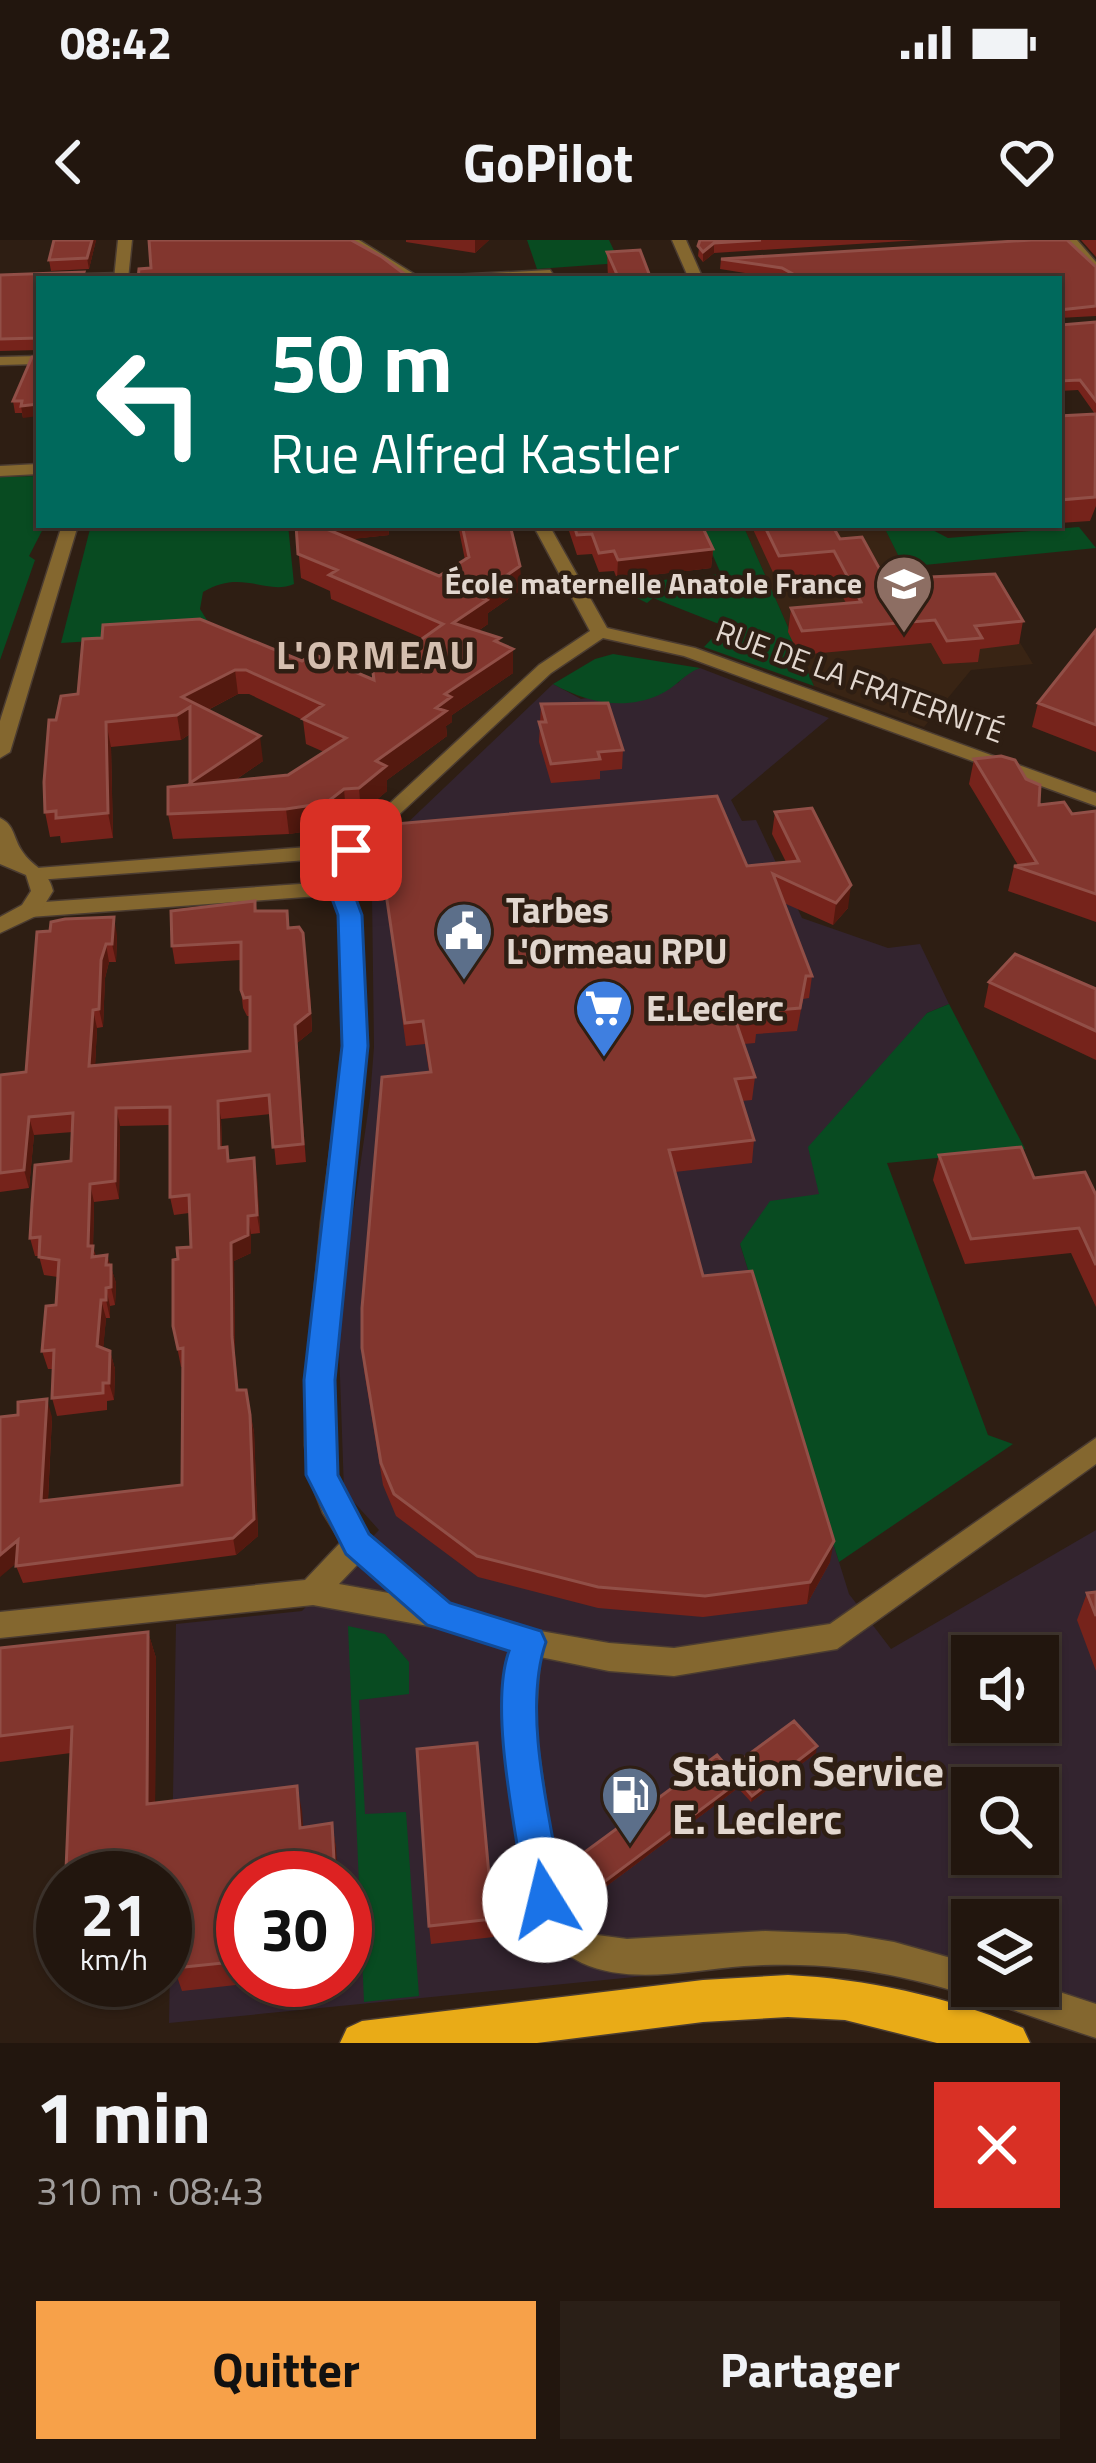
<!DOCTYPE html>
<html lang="fr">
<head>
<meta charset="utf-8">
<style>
	:root { --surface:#22160e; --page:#2a1f17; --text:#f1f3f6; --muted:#a29f9e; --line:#3f352e; --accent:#f7a149 }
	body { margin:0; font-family:"Titillium Web",sans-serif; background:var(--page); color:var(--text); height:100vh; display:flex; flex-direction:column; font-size:45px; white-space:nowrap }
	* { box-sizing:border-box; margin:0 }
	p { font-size:39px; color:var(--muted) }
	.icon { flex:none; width:66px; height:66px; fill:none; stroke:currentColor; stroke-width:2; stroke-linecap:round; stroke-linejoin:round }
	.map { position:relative; height:1803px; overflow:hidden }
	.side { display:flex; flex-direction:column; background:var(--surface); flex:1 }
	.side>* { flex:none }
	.hud { position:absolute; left:36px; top:36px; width:1026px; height:252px; border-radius:0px; box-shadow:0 3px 9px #0004,0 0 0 3px var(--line); background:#00695c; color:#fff; overflow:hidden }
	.controls { position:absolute; left:951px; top:1395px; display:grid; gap:24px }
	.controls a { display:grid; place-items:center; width:108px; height:108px; border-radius:0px; background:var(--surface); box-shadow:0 3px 9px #0004,0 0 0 3px var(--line); font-size:60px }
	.speed { position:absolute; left:36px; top:1611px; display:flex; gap:24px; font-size:60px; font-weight:700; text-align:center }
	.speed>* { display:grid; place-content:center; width:156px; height:156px; border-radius:50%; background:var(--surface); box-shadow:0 3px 9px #0004,0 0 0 3px var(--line); line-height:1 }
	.speed small { font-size:30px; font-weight:400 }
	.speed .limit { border:18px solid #d22; background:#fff; color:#111 }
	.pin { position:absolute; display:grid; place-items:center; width:102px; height:102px; color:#fff; margin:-51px; border-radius:24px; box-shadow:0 6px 18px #0006 }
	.me { position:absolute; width:132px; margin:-66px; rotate:351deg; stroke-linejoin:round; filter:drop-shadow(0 0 9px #0008) }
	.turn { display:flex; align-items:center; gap:42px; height:252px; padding:0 36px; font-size:54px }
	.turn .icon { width:156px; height:156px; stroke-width:2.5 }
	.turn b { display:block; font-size:84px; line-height:102px }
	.round { display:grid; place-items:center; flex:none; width:126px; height:126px; border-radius:0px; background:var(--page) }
	.head { display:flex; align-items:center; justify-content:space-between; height:204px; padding:0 36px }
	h1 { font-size:72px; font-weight:700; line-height:90px }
	.button { display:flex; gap:24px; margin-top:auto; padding:24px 36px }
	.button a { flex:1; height:138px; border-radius:0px; background:var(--accent); color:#111; font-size:48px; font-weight:700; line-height:138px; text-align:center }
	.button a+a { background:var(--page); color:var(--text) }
	.status { display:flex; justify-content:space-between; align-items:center; height:84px; padding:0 60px; background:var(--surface); direction:ltr }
	.status svg { height:33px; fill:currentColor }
	header { display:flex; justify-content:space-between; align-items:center; height:156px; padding:0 36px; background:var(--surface); font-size:54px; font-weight:700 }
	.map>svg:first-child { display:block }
	.commercial { fill:#33242f; fill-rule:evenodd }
	.built { fill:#392414 }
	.green { fill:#084b21 }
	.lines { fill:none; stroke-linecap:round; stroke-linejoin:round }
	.minor-casing { stroke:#4b3c31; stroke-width:3 }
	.tertiary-casing { stroke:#4b3c31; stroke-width:3 }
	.primary-casing { stroke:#4b3c31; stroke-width:3 }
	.minor { fill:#84672f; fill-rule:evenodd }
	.tertiary { fill:#84672f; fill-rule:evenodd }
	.primary { fill:#e9ab17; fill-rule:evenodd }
	.wall { fill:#76231b; fill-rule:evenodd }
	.shaded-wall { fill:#54190f }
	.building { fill:#82362e; stroke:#914f47; stroke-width:3 }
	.route { fill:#1a73e8; stroke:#114b97; stroke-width:3 }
	.labels { text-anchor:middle; stroke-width:9; stroke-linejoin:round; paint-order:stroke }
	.far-poi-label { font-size:30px; font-weight:bold; fill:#e2d7cf; stroke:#2e1e13; text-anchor:end }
	.far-street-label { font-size:30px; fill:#e2d7cf; stroke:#2e1e13 }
	.poi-label { font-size:36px; font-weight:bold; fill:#e2d7cf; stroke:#2e1e13; text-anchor:start }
	.far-district-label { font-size:39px; font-weight:bold; letter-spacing:3px; fill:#d4beaf; stroke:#2e1e13 }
	.near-poi-label { font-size:42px; font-weight:bold; fill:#e2d7cf; stroke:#2e1e13; text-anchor:start }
</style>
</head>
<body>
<div class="status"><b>08:42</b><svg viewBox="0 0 49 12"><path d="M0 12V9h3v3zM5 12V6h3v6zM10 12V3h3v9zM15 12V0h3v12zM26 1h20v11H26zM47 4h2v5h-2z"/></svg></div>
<header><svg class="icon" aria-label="back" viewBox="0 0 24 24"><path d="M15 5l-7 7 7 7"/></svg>GoPilot<svg class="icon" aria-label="heart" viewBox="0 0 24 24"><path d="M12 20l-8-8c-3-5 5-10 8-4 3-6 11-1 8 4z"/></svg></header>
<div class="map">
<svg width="1096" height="1803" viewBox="0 0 1096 1803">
	<rect width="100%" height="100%" fill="#2e1e13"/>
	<path class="commercial" d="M700 428 829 478 731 560 742 581 756 580 802 678 888 708 920 704 949 764 927 773 819 954 740 1004 849 1354 891 1409 1096 1290V1797L888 1726 756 1725 169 1783 176 1384 302 1371 379 1290 344 1251 338 1079 370 858 374 807 372 656 379 610 553 444 581 459 678 443 688 432ZM972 1416H1038V1482H972ZM972 1548H1038V1614H972ZM243 1638H345V1740H243ZM972 1680H1038V1746H972Z"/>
	<path class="built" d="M743 285H883L917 352 987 348 1033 424 971 430 924 487 814 446Z"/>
	<path class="green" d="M527 0H609L620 23 537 29Z
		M39 236V285H45L29 316 35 320 0 420V237Z
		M91 285H288L294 344C266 356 242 328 203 352L200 369 215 393 61 403Z
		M626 285H743L814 446 704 407 724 386 653 358 647 363 633 356 624 344 721 334 707 302 634 303Z
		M883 285H923L948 298 1079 287 1096 308 904 327Z
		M613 414 700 428C684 434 675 448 659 455 623 471 586 462 553 444L595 419Z
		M949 764 1025 909 887 923 988 1195 1013 1204 839 1322 740 1004 770 961 819 954 808 907 927 773Z
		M348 1386 385 1394 409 1422V1454L359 1460 365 1574 406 1572 419 1756 364 1762Z"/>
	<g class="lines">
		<defs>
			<path id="minor" d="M343 0H359L422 39H405Z
				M672 0H686L703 39H689Z
				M1063 0H1077L1096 22V34Z
				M550 30 552 33 545 37 446 39 453 35Z
				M121 33 126 39H45L52 35Z
				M39 116V124L0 125V117Z
				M39 224V234L0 236V226Z
				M533 285H549L607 388 695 408 1096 553V566L684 416 603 398 551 433 376 596 349 630 350 648 361 675 366 806 345 982 332 1140 336 1235 345 1259 368 1295 448 1365 529 1389 609 1403 674 1408 830 1384 1096 1198V1224L837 1409 674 1436 609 1431 540 1417 535 1487 556 1632 565 1661 586 1688 597 1695 627 1699 765 1691 846 1694 894 1702 972 1724V1746L1038 1745 1096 1764V1798C1012 1771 932 1737 844 1728 811 1724 777 1724 744 1726 694 1730 629 1745 582 1723 568 1716 556 1708 547 1695 515 1646 495 1467 512 1410L439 1388 313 1365 0 1398V1372L305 1340 341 1302 323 1273 308 1235 305 1205 306 1140 321 982 344 806 339 675 332 655 30 677 19 670 30 663 329 642 334 618 37 640 27 634 37 628 346 604 539 425 590 391ZM359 1323 394 1354 339 1344Z"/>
			<path id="tertiary" d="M118 0H132L128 39H114Z
				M62 285H78L10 512 0 518V481Z
				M0 578C15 585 13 598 22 611 32 627 48 629 53 651L38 675 0 693V677L22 665 31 651 26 635 0 624Z"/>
			<path id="primary" d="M788 1735C868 1739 949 1757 1023 1788L1030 1803H937L845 1780 788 1777 703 1782 537 1803H340L347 1788 362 1781 703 1740Z"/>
		</defs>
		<use href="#minor" class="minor-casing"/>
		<use href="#tertiary" class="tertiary-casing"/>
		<use href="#primary" class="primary-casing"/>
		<use href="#minor" class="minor"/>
		<use href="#tertiary" class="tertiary"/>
		<use href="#primary" class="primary"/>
	</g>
	<path class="wall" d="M54 0H96L89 29 51 31 49 20Z
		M406 0H489L475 13 406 2Z
		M700 0H920L714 13 703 22 698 16Z
		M1081 0H1096V17Z
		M607 12 651 39H608Z
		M721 19 1096 27V76L1059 78V39H782L720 29Z
		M0 35 39 39V110L0 111Z
		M1059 80 1061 85 1096 82V266L1090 281 1059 283V176L1095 174 1078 150 1059 151Z
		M39 116 23 178 22 173H15L13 161Z
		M296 285H388L389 295 351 299 439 336 465 320 458 285H510L520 326 521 350 488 373V384L478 391 513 409V433L452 475V482L446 486 447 496 387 540V551L361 573 346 574 328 588 289 594 173 599 168 574 190 545V494L181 500 111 507 113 598 61 603 60 596 50 597 45 572 56 480 78 454 83 399 302 421 373 440 398 416 422 398 331 359 330 351 301 338ZM238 454H249L303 480 306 504 324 512 288 535 234 541 263 521 208 470Z
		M567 285H627L713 309 711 328 617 339 614 331 599 332 592 314 577 315Z
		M751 285H832L840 299 885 339 1023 381 1019 404 980 409 978 422 943 424 931 403 799 415 788 392 791 368 846 363 831 335 776 339Z
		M1096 390V512L1032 487 1038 463Z
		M541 464 623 510 622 529 600 531V539L551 543 539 502Z
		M974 519 1039 565 1072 574 1096 571V682L1008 651 1014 626 1018 625 969 544Z
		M775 572 848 668 833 685 784 663 812 736 809 758 803 759 797 791 756 794 755 803 744 804 755 837 752 860 742 861 754 900 752 923 675 932 703 1036 830 1322 807 1364 703 1377 598 1368 478 1337 396 1276 383 1245 364 1130 362 1108 429 832 425 804 406 806 383 633 396 606 394 584 747 626 786 622 772 594Z
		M255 661 257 671H287L289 688 310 751 312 791 297 803 306 922 276 925 271 874 221 879 222 908 227 907 229 921 257 937 260 993 251 994V1013L234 1021 235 1115 238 1150H246L254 1192 258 1296 236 1315 23 1343 16 1326 52 1177 48 1260 182 1245 183 1127H181L173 1086 178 1019 191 1007 189 973 174 975 170 957V885L120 886 119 959 94 962 93 1008 96 1016 107 1015 116 1043 115 1065 110 1066V1078H106L103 1108 110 1111 115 1129 114 1160 107 1161V1170L57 1176 52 1158 53 1129H48L42 1111 56 1065 58 1037 44 1035 39 1016H35L30 998 71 921 73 892 34 895 29 948 0 952V835L26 832 37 692 117 695 116 722H109L105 738 103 787 97 788 95 826 250 811V776H247L243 768 241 750V720L175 724 172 706Z
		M989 742 1096 749V820L984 767Z
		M939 915 1096 955V1067L1071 1013 965 1024 933 940Z
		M1096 1352V1431L1077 1380 1087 1353Z
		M148 1392 156 1418 155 1563 297 1546 303 1588 332 1583 336 1608 243 1638V1740H282L182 1751 174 1728V1675L165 1677V1638H70L66 1630 71 1513 0 1522V1408Z
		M816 1513 751 1562 738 1548 596 1654 574 1627V1620L729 1529Z
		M493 1679 494 1697 431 1704 429 1686Z"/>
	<path class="shaded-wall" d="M92 0H96L89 29 87 18Z
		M475 0H489L475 13Z
		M714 3V13L703 22V12Z
		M39 164V176L23 178 21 166Z
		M306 285H388L389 295 308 304Z
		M713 309 711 328 617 339 618 320Z
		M520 326 521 350 488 373V384L454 407 453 383 477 356Z
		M500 398V417L513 409V433L452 475V482L446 486 447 496 387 540V551L361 573 359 548 376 521 436 468 445 454Z
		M235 430 238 454 192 478 194 491 181 500 177 475 182 457Z
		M106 482 111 507 113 598 108 573Z
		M260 496 263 521 194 568 190 543Z
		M344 549 346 574 328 588 289 594 286 569Z
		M851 645 848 668 833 685 836 663Z
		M114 677 117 695 116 722 112 704Z
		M106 704 109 722 105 738 103 787 99 769 101 720Z
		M308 733 312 791 297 803 306 922 295 785Z
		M93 770 97 788 94 845 89 826Z
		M218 861 221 879 222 926 219 908Z
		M116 868 120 886 119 959 115 941Z
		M29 877 34 895 29 948 24 930Z
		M254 918 257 937 260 993 257 975Z
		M90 944 94 962 93 1008 97 1024 88 1006Z
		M248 976 251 994V1013L234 1021 235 1115 240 1168 232 1097 231 1003Z
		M107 1015 116 1043 115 1065 106 1025Z
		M106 1048 110 1066V1078L106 1060Z
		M101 1060 106 1078 102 1123 97 1106Z
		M110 1111 115 1129 114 1160 109 1143Z
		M47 1159 52 1177 47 1278 41 1261Z
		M250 1175 254 1192 258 1296 236 1315 233 1298Z
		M18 1300 24 1317 0 1337V1315Z
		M834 1301 830 1322 807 1364 810 1342Z
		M148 1392 156 1418 155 1588 147 1564Z
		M817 1506 816 1513 751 1562 752 1556Z
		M739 1541 738 1548 596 1654V1648Z
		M297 1546 302 1571 305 1612 300 1588Z
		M332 1583 336 1608 338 1638H335Z"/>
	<path class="building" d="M54 0H92L87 18 49 20Z
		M149 0H351L382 17 411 39H138L139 29 151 28Z
		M700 0H761L714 3 703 12 698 6Z
		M1032 0H1067L1096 27V66L1059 70V39H802L782 28 721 19Z
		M640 10 651 39H619L607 12Z
		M84 32 82 38 91 39H39V98L0 99V35Z
		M1059 80 1061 85 1096 82V161L1080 140 1059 141Z
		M39 116V164L21 166 22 161H13L32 117Z
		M1096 174 1095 257 1059 260V176Z
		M296 285H317L439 336 469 317 462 285H510L520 326 477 356 487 360 453 383 500 398 495 401 513 409 445 454 451 457 436 468 446 471 376 521 386 526 359 548 344 549 326 563 286 569 168 574V547L288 535 346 498 303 479 323 465 246 430H235L182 457 260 496 190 543V467L177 475 106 482 108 573 56 578V571L45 572 44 542 49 480H56L61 456 78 454 83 399 102 398 103 385 200 379 302 421 313 414 374 440 372 425 398 416 443 384 329 335 337 330 298 314Z
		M574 285 702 286 713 309 618 320 614 311 599 313 592 294 577 295Z
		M764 285H832L840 299 862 297 885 339 995 334 1023 381 975 386 982 398 947 401 935 380 802 391 791 368 861 362 834 311 779 316Z
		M1096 390V485L1038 463Z
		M608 463 623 510 598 512 600 519 551 524 539 482H546L541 464Z
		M1001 516 1015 520 1026 539 1040 545 1039 565 1064 562 1072 574 1096 571V654L1014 626 1037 623 974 519Z
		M717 556 747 626 799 621 775 572 812 568 851 645 836 663 773 634 812 736H806L800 768 754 772 757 780 736 782 755 837 735 839 754 900 669 910 703 1036 752 1031 834 1301 810 1342 705 1356 598 1347 477 1316 394 1254 381 1223 362 1108V1068L382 837 431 832 423 781 405 783 383 633 386 607 397 606 394 584Z
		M255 661V671H287L288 688 299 687 303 693 310 773 295 785 303 904 273 907 269 855 218 861 219 908 227 907 228 921 254 918 257 975 248 976V995L231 1003 232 1097 237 1150H246L250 1175 254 1279 233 1298 16 1326 18 1300 0 1315V1177L18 1175V1162L47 1159 41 1261 182 1245 183 1108 178 1109 173 1086V1020L178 1019 177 1008 191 1007 189 955 170 957V867L116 868 115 941 90 944 88 1006H93L92 1017 107 1015 106 1025H111V1047L106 1048V1060H101L97 1106 110 1111 109 1143H103V1153L52 1158 54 1110 42 1111 46 1066 56 1065 59 1020 39 1017 40 997 30 998 32 964 35 925 71 921 73 873 29 877 24 930 0 933V835L26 832 37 692 50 691 51 682 65 679 114 677 112 704H106L101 720 99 769 93 770 89 826 250 811V757L244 758 241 750V702L172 706 171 671Z
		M1015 714 1096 749V791L989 742Z
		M1021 907 1034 938 1085 932 1096 955V1025L1079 988 971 999 939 915Z
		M1096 1352V1376L1087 1353Z
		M148 1392 147 1564 297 1546 300 1588 332 1583 335 1638H243V1721L174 1728V1651L165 1652V1638H95L96 1626 66 1630 72 1487 0 1496V1408Z
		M794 1481 817 1506 752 1556 729 1529Z
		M477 1503 493 1679 429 1686 417 1509Z
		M717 1515 739 1541 596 1648 574 1620Z"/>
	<path class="route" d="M351 603 363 610 351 630 352 648 362 675 368 806 335 1140 338 1235 369 1294 450 1363 541 1391 546 1402C521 1473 552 1585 564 1660L558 1673 545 1678 532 1673 526 1660C517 1596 488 1468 509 1411L427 1385 346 1314 306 1235 304 1140 342 806 338 675 328 648 327 630 343 605Z"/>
	<defs>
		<symbol id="school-pin" viewBox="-11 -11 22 30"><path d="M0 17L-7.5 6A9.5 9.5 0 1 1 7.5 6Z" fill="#8d6e63" stroke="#2e1e13"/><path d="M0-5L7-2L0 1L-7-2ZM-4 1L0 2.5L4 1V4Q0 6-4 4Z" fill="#fff"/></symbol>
		<symbol id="civic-pin" viewBox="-11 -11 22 30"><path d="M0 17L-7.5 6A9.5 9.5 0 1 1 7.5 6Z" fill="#5c6f8a" stroke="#2e1e13"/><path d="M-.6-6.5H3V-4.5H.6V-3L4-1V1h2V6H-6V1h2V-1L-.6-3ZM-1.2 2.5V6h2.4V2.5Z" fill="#fff"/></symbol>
		<symbol id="supermarket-pin" viewBox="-11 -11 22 30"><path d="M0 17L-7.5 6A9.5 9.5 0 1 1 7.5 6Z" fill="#3f7fe0" stroke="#2e1e13"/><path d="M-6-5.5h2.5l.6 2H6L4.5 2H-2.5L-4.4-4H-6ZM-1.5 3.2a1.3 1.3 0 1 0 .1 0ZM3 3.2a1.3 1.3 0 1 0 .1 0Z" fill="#fff"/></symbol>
		<symbol id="fuel-pin" viewBox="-11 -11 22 30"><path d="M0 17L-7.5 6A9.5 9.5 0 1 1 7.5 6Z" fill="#5c6f8a" stroke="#2e1e13"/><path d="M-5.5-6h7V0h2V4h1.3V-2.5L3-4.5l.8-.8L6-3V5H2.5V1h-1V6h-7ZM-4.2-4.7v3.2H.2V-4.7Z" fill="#fff"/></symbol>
	</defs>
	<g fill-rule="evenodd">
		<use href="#school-pin" x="871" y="311" width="66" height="90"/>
		<use href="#civic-pin" x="431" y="658" width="66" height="90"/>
		<use href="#supermarket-pin" x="571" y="735" width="66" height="90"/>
		<use href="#fuel-pin" x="597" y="1522" width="66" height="90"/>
	</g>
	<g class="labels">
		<g class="far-poi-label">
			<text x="862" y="354">École maternelle Anatole France</text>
		</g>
		<g class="far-street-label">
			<text transform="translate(860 442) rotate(20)" y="10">RUE DE LA FRATERNITÉ</text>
		</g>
		<g class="poi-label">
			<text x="506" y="683">Tarbes<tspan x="506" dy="41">L'Ormeau RPU</tspan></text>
			<text x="646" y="781">E.Leclerc</text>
		</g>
		<g class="far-district-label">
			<text x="377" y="429">L'ORMEAU</text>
		</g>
		<g class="near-poi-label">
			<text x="672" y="1546">Station Service<tspan x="672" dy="48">E. Leclerc</tspan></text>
		</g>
	</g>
</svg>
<div class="controls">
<a><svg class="icon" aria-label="sound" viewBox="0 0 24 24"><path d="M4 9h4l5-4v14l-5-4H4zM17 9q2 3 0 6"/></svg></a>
<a><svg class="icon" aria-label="search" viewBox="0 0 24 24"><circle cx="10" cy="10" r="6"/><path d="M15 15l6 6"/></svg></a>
<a><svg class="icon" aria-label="layers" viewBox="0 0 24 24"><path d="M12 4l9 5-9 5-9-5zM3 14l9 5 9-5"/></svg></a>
</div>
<div class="speed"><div>21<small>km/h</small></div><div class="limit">30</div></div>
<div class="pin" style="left:351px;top:610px;background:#d93025"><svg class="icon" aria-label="arrive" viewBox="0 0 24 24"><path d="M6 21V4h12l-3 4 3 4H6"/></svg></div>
<svg class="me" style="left:545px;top:1660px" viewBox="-20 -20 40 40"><circle r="19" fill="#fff"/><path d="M0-13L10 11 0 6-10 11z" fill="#1a73e8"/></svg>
<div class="hud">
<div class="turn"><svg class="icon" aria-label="left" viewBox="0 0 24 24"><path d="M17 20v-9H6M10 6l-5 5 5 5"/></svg><div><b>50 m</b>Rue Alfred Kastler</div></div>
</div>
</div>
<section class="side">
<div class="head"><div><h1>1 min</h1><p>310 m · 08:43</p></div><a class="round" style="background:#d93025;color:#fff"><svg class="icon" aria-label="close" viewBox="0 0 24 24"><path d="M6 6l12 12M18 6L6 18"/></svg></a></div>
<div class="button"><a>Quitter</a><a>Partager</a></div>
</section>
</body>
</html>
